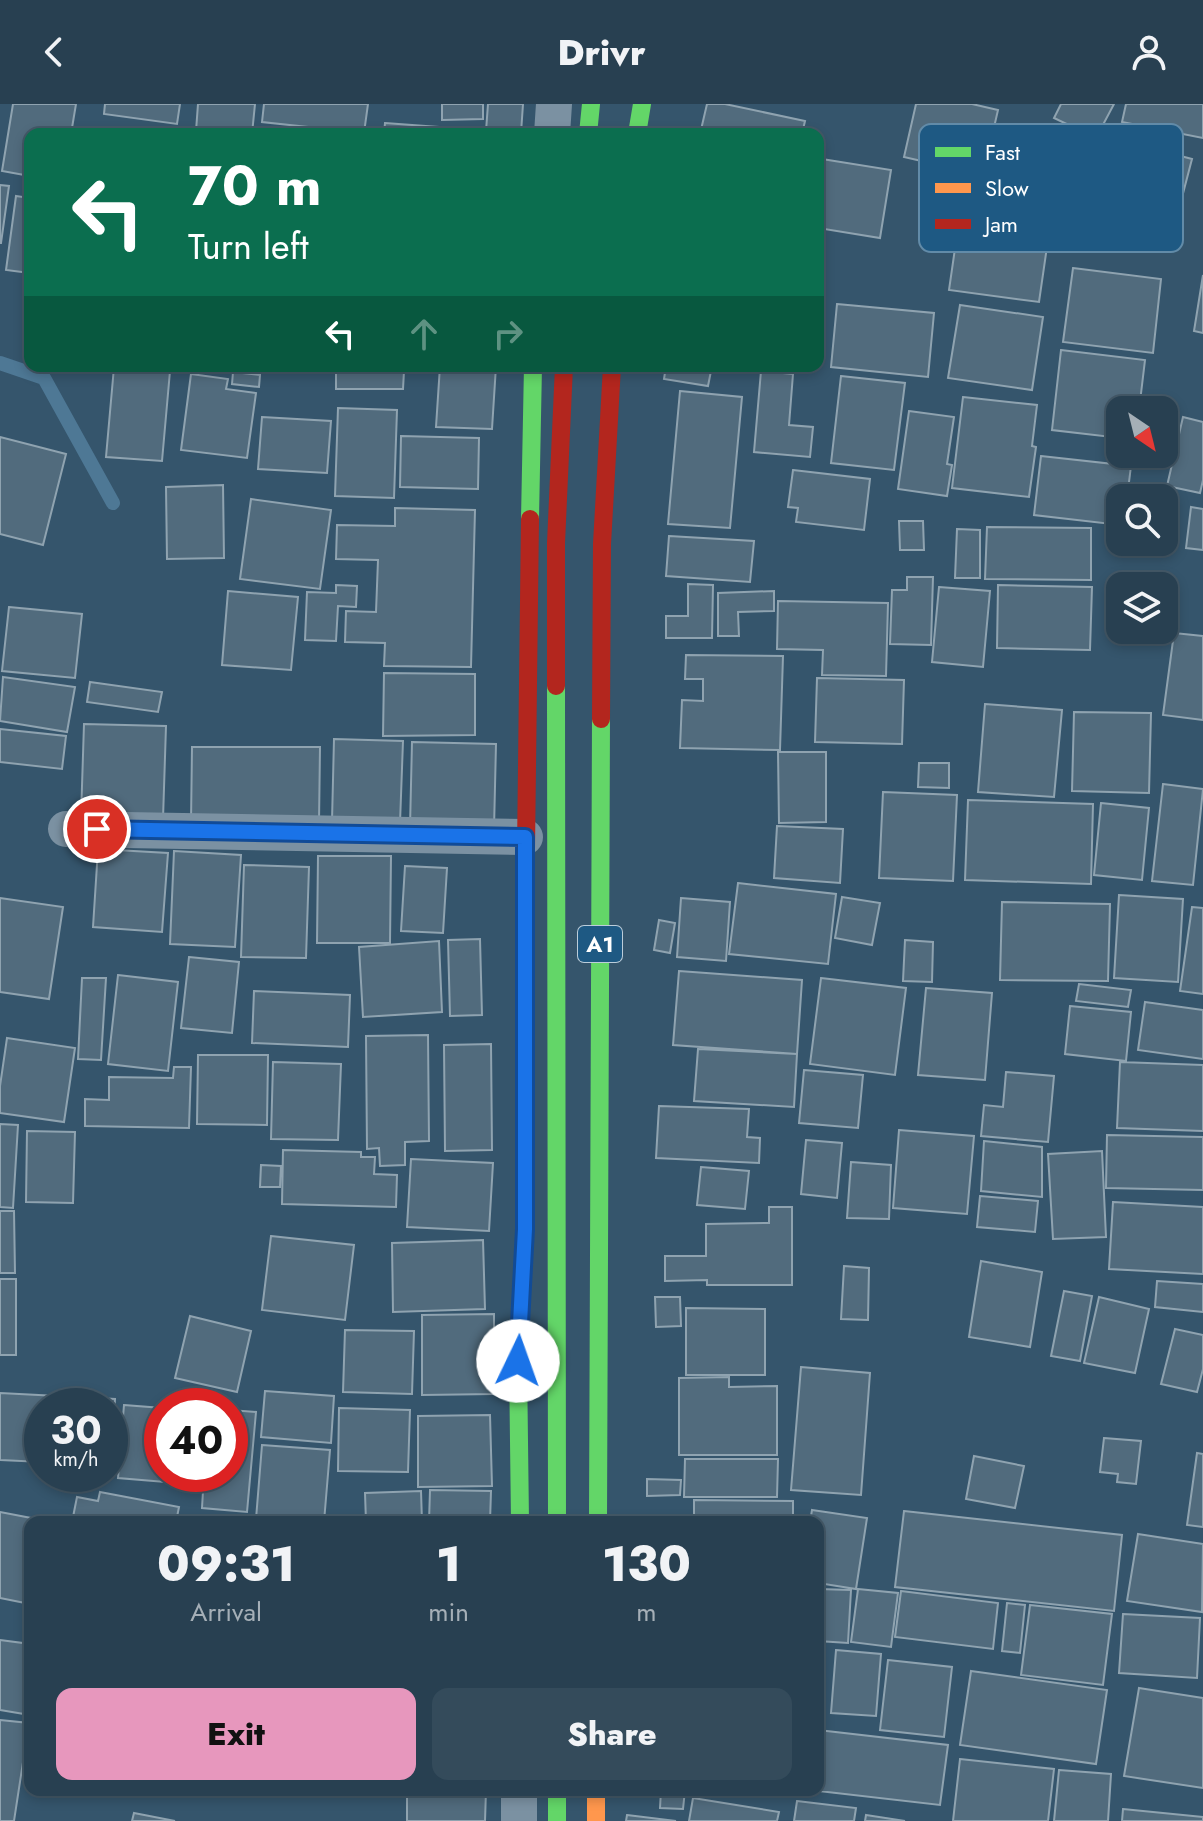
<!DOCTYPE html>
<html lang="en">
<head>
<meta charset="utf-8">
<style>
	:root { --surface:#284051; --page:#344b5b; --text:#f1f3f6; --muted:#a5afb7; --line:#445968; --accent:#e797bd }
	body { margin:0; font-family:Jost,sans-serif; background:var(--page); color:var(--text); height:100vh; display:flex; flex-direction:column; font-size:30px; white-space:nowrap }
	* { box-sizing:border-box; margin:0 }
	p { font-size:26px; color:var(--muted) }
	.icon { flex:none; width:44px; height:44px; fill:none; stroke:currentColor; stroke-width:2; stroke-linecap:round; stroke-linejoin:round }
	.map { position:relative; flex:1; overflow:hidden }
	.panel { position:absolute; left:24px; top:1412px; width:800px; height:280px; display:flex; flex-direction:column; background:var(--surface); border-radius:16px; box-shadow:0 4px 12px #0003,0 0 0 2px var(--line) }
	.panel>* { flex:none }
	.top-card { position:absolute; left:24px; top:24px; width:800px; height:244px; border-radius:16px; box-shadow:0 4px 12px #0003,0 0 0 2px var(--line); background:#0b6e4f; color:#fff; overflow:hidden }
	.needle { width:52px; rotate:145deg }
	.buttons { position:absolute; left:1106px; top:292px; display:grid; gap:16px }
	.buttons a { display:grid; place-items:center; width:72px; height:72px; border-radius:16px; background:var(--surface); box-shadow:0 4px 12px #0003,0 0 0 2px var(--line); font-size:40px }
	.speed { position:absolute; left:24px; top:1284px; display:flex; gap:16px; font-size:40px; font-weight:700; text-align:center }
	.speed>* { display:grid; place-content:center; width:104px; height:104px; border-radius:50%; background:var(--surface); box-shadow:0 4px 12px #0003,0 0 0 2px var(--line); line-height:1 }
	.speed small { font-size:20px; font-weight:400 }
	.speed .limit { border:12px solid #d22; background:#fff; color:#111 }
	.pin { position:absolute; display:grid; place-items:center; width:68px; height:68px; color:#fff; margin:-34px; border:4px solid #fff; border-radius:50%; box-shadow:0 2px 8px #0007 }
	.me { position:absolute; width:88px; margin:-44px; rotate:3deg; stroke-linejoin:round; filter:drop-shadow(0 0 6px #0008) }
	.turn { display:flex; align-items:center; gap:28px; height:168px; padding:0 32px; font-size:36px }
	.turn .icon { width:104px; height:104px; stroke-width:2.5 }
	.turn b { display:block; font-size:56px; line-height:68px }
	.lanes { display:flex; align-items:center; height:76px; padding:0 32px; background:#0003; justify-content:center; gap:40px; direction:ltr }
	.lanes .off { opacity:.35 }
	.eta { display:flex; justify-content:space-evenly; align-items:center; height:136px; text-align:center }
	.eta b { font-size:48px; font-weight:800; line-height:56px }
	.action { display:flex; gap:16px; margin-top:auto; padding:16px 32px }
	.action a { flex:1; height:92px; border-radius:16px; background:var(--accent); color:#111; font-size:32px; font-weight:800; line-height:92px; text-align:center }
	.action a+a { background:var(--page); color:var(--text) }
	header { display:flex; justify-content:space-between; align-items:center; height:104px; padding:0 32px; background:var(--surface); font-size:36px; font-weight:800 }
	.map>svg:first-child { display:block }
	.lines { fill:none; stroke-linecap:round; stroke-linejoin:round }
	.stream { stroke:#4e7895; stroke-width:14 }
	.building { fill:#516b7d; stroke:#8fa3b0; stroke-width:2 }
	.street { stroke:#7b91a2; stroke-width:36 }
	.fast { stroke:#63d668; stroke-width:18 }
	.slow { stroke:#ff974d; stroke-width:18 }
	.jam { stroke:#b3261e; stroke-width:18 }
	.route-casing { stroke:#114b97; stroke-width:20 }
	.route { stroke:#1a73e8; stroke-width:14 }
	.labels { text-anchor:middle; stroke-width:7; stroke-linejoin:round; paint-order:stroke }
	.shield { fill:#1e5983; stroke:#bccdda; stroke-width:2 }
	.shield-label { font-size:22px; font-weight:bold; fill:#fff }
	.key { fill:#1e5983; stroke:#628ba8; stroke-width:2 }
	.key-label { font-size:22px; fill:#fff }
</style>
</head>
<body>
<header><svg class="icon" aria-label="back" viewBox="0 0 24 24"><path d="M15 5l-7 7 7 7"/></svg>Drivr<svg class="icon" aria-label="person" viewBox="0 0 24 24"><circle cx="12" cy="8" r="4"/><path d="M4 21q1-7 8-7t8 7"/></svg></header>
<div class="map">
<svg width="1203" height="1717" viewBox="0 0 1203 1717">
	<rect width="100%" height="100%" fill="#35556c"/>
	<g class="lines">
		<path class="stream" d="M0 259 44 274 113 399"/>
	</g>
	<path class="building" d="M13 0H76L71 30H30V72L2 67Z
		M105 0H180L177 20 104 10Z
		M198 0H255L252 30 196 27Z
		M264 0H368L364 29 262 18Z
		M442 0H483V15L442 16Z
		M488 0H523L521 29 486 27Z
		M707 0H725L805 17 802 30H700Z
		M916 0H972L998 6 983 71 904 53Z
		M1061 0H1114L1096 34 1054 14Z
		M1126 0H1203V34L1122 18Z
		M385 19 452 24V30H384Z
		M1105 32 1192 55 1168 147 1076 123 1078 112 1083 114Z
		M822 55 891 66 880 134 818 124V80Z
		M0 81 9 82 1 139H0Z
		M16 92 30 94V169L6 166Z
		M962 96 1052 108 1039 198 949 186Z
		M1073 164 1161 175 1153 249 1063 238Z
		M1203 171V229L1194 227Z
		M837 200 934 209 928 273 831 263Z
		M960 201 1043 213 1032 286 948 274Z
		M1061 246 1145 256 1139 306H1120V334L1052 326Z
		M183 262H227L226 268Z
		M440 262H496L492 325 436 323Z
		M666 262H712L708 282 664 275Z
		M114 263 170 267 162 357 106 353Z
		M336 266 404 267 403 285H336Z
		M761 267 793 270 789 321 813 323 810 353 754 348Z
		M233 268 260 271 259 283 232 280Z
		M191 270 228 275 226 285 256 289 247 354 181 346Z
		M841 272 905 279 894 366 831 359Z
		M680 287 742 293 730 424 668 420Z
		M963 293 1037 301 1032 342 1036 343 1029 393 952 384Z
		M338 304 397 306 394 394 335 392Z
		M909 307 954 313 947 360 952 361 947 392 898 385Z
		M262 313 331 317 327 369 258 365Z
		M1183 313 1203 318V376L1200 389 1167 382Z
		M401 332 479 334 478 385 400 383Z
		M0 333 66 350 43 441 0 430Z
		M1041 352 1131 362 1127 394H1120V421L1034 411Z
		M793 366 870 375 864 426 796 418 798 404 788 403Z
		M223 381 224 454 167 455 166 383Z
		M251 395 331 406 320 485 240 475Z
		M1191 403 1203 405V446L1186 444Z
		M395 404 475 406 471 563 384 562 385 539 345 538 346 507 376 508 378 456 336 455 337 421 395 422Z
		M899 417H923L924 446H900Z
		M987 423 1091 424V476L985 475Z
		M957 425 980 426V474H955Z
		M669 432 754 437 750 478 666 472Z
		M907 473H933L931 541 890 540 892 486H907Z
		M688 480 713 481 712 534H666V512H688Z
		M336 481 357 482 356 503 338 502 336 537 305 536 307 488 336 489Z
		M998 481 1092 483 1090 546 997 544Z
		M939 483 990 487 983 563 932 558Z
		M228 487 298 493 291 566 222 561Z
		M774 487V507L738 508 739 532H718V489Z
		M778 497 888 499 886 572 822 571 823 546 777 545Z
		M9 503 82 510 75 574 2 567Z
		M1174 529 1203 532V616L1163 611Z
		M686 551 783 552 780 646 680 644 682 596 703 597V575H685Z
		M384 569 475 570V631L383 632Z
		M3 573 75 583 67 628 0 617Z
		M817 574 904 576 902 640 815 638Z
		M90 578 162 588 158 608 87 598Z
		M985 600 1062 606 1054 693 978 688Z
		M1074 608 1151 609 1149 689 1072 687Z
		M84 620 166 622 163 715 81 713Z
		M0 625 66 632 62 665 0 658Z
		M334 635 403 637 400 719 332 717Z
		M412 638 496 640 494 725 410 723Z
		M192 643H320L319 719H191Z
		M778 648H826V718L779 719Z
		M919 659H949V684L918 683Z
		M1163 680 1203 685 1193 781 1152 777Z
		M883 688 957 691 953 777 879 774Z
		M968 696 1093 700 1091 780 965 776Z
		M1101 699 1149 704 1142 776 1094 771Z
		M777 722 843 725 840 779 774 774Z
		M98 745 168 749 162 828 93 823Z
		M174 747 241 751 235 843 170 840Z
		M318 752H391L390 839H317Z
		M244 761 309 763 306 854 241 853Z
		M405 762 447 764 443 829 401 827Z
		M738 779 836 790 828 860 729 850Z
		M1119 791 1183 795 1178 878 1114 874Z
		M842 793 880 799 872 841 835 834Z
		M0 794 63 803 49 895 0 888Z
		M681 794 730 798 726 857 677 853Z
		M1002 798 1110 800 1108 877 1000 876Z
		M1192 803 1203 804V890L1180 887Z
		M659 816 675 819 670 849 654 846Z
		M480 835 482 911 450 912 448 836Z
		M905 836 933 838 932 878 903 877Z
		M439 837 442 908 363 913 359 843Z
		M189 853 239 858 232 929 181 924Z
		M679 867 802 876 797 950 673 941Z
		M118 871 178 878 168 967 108 960Z
		M82 874H106L101 956 78 955Z
		M821 874 906 884 895 971 810 960Z
		M1079 880 1131 886 1128 903 1076 897Z
		M926 884 992 889 985 976 918 971Z
		M254 887 350 891 348 943 252 939Z
		M1145 898 1203 906V955L1138 946Z
		M1070 902 1131 908 1126 957 1065 950Z
		M428 931 429 1037 405 1038V1061L380 1062 379 1044 367 1045 366 932Z
		M7 934 75 944 64 1018 0 1009V982Z
		M491 940 492 1046 445 1047 444 941Z
		M698 945 797 950 794 1003 694 997Z
		M198 951H268L267 1021 197 1020Z
		M273 958 341 960 338 1036 271 1035Z
		M1120 958 1203 961V1027L1117 1024Z
		M174 963H191L189 1024 85 1022V995L109 996V973L173 974Z
		M804 966 863 971 858 1024 799 1019Z
		M1006 968 1054 972 1048 1038 981 1032 984 1001 1003 1003Z
		M659 1002 749 1005 747 1033 760 1034 759 1059 656 1054Z
		M0 1020 18 1021 13 1104 0 1103Z
		M899 1026 974 1032 967 1110 893 1104Z
		M27 1027 75 1028 73 1099 26 1098Z
		M1107 1031 1203 1033V1086L1106 1084Z
		M806 1036 842 1039 837 1094 801 1090Z
		M984 1037 1042 1043V1093L981 1087Z
		M283 1046 361 1048V1053H375L374 1070 397 1071 396 1103 282 1100Z
		M1102 1047 1106 1133 1053 1135 1048 1050Z
		M411 1055 493 1059 489 1127 407 1123Z
		M851 1058 891 1061 889 1115 847 1114Z
		M261 1061 281 1062 280 1083H260Z
		M701 1063 749 1067 745 1105 697 1101Z
		M980 1092 1038 1097 1035 1128 977 1123Z
		M1113 1098 1203 1103V1170L1109 1165Z
		M769 1103H792V1181H707V1176L665 1177V1152H706V1120L769 1119Z
		M0 1107H14L15 1169H0Z
		M271 1132 354 1141 345 1216 262 1206Z
		M483 1136 485 1205 393 1208 392 1139Z
		M981 1157 1042 1168 1030 1243 969 1233Z
		M844 1162 869 1164 868 1216 841 1215Z
		M0 1175H16V1251H0Z
		M1157 1177 1203 1180V1208L1155 1203Z
		M1064 1187 1092 1192 1080 1257 1051 1252Z
		M655 1193H680L681 1222 656 1223Z
		M1099 1193 1149 1205 1135 1269 1084 1259Z
		M686 1204 765 1205V1271H686Z
		M494 1210V1290L422 1291V1211Z
		M190 1212 251 1227 237 1288 175 1274Z
		M1175 1225 1203 1231V1265L1197 1288 1161 1280Z
		M345 1226 414 1227 412 1290 343 1288Z
		M801 1263 870 1269 861 1391 791 1386Z
		M729 1273V1283L777 1282V1351H679V1274Z
		M265 1287 334 1292 331 1339 261 1333Z
		M0 1289 115 1295 112 1362 110 1302H42V1358L0 1356Z
		M124 1301 162 1304V1370H178L177 1379 118 1374Z
		M339 1304 410 1306 408 1368 338 1367Z
		M230 1306 256 1308 247 1408 202 1404 203 1387 183 1385 184 1370H230Z
		M490 1311 492 1382 418 1383V1312Z
		M1104 1334 1141 1337 1136 1380 1117 1378 1118 1370 1100 1368Z
		M262 1341 330 1346 324 1418 256 1415Z
		M1197 1349 1203 1350V1423L1187 1421Z
		M974 1352 1024 1362 1015 1404 966 1395Z
		M685 1355H778L777 1393H684Z
		M647 1375 681 1376 680 1391 647 1392Z
		M430 1386 491 1387 490 1418H429Z
		M421 1387 422 1418H366L365 1389Z
		M100 1388 179 1403 176 1418H72L77 1393 98 1397Z
		M694 1396 793 1397V1418H694Z
		M812 1406 867 1414 856 1485 818 1479V1418H810Z
		M904 1407 1122 1431 1114 1507 895 1483Z
		M0 1408 52 1418H30V1500L0 1494Z
		M1138 1430 1203 1440 1202 1508 1127 1497Z
		M818 1485 851 1486 848 1539 818 1537Z
		M858 1485 898 1489 891 1543 851 1538Z
		M901 1487 998 1499 993 1545 895 1533Z
		M1007 1499 1025 1501 1020 1549 1002 1547Z
		M1030 1501 1112 1510 1103 1581 1021 1571Z
		M1123 1510 1200 1514 1197 1574 1119 1569Z
		M0 1536 30 1540V1611L0 1606Z
		M836 1546 881 1550 876 1612 831 1609Z
		M888 1556 952 1563 944 1633 880 1626Z
		M971 1567 1107 1586 1096 1660 960 1641Z
		M1139 1584 1203 1594V1684L1124 1672Z
		M0 1616 29 1619 14 1717H0Z
		M818 1626 948 1641 940 1701 810 1686H818Z
		M960 1655 1054 1665 1048 1717H953Z
		M1059 1666 1111 1670 1108 1717H1054Z
		M445 1686H486L485 1717H407V1692L445 1693Z
		M661 1686H685L683 1705 660 1704Z
		M693 1694 779 1708 777 1717H689Z
		M797 1697 856 1704 854 1717H794Z
		M1123 1705 1203 1713V1717H1122Z
		M134 1709 175 1717H132Z
		M627 1711 676 1717H626Z
		M866 1711 905 1717H865Z"/>
	<g class="lines">
		<path class="street" d="M552 30 554 0
			M66 725 525 733
			M519 1717V1686"/>
		<path class="fast" d="M588 30 591 0
			M637 30 642 0
			M530 415 533 262
			M556 582 557 1418
			M520 1418 518 1257 525 1125 526 745
			M598 1418 601 615
			M557 1686V1717"/>
		<path class="slow" d="M596 1686V1717"/>
		<path class="jam" d="M556 582V439L564 262
			M601 615 602 440 612 262
			M526 745 530 415"/>
	</g>
	<g class="lines">
		<defs>
			<path id="route" d="M97 725 525 733V1125L518 1257"/>
		</defs>
		<use href="#route" class="route-casing"/>
		<use href="#route" class="route"/>
	</g>
	<g class="labels">
		<rect class="shield" x="578" y="822" width="44" height="36" rx="6"/>
		<g class="shield-label">
			<text x="600" y="848">A1</text>
		</g>
	</g>
	<rect x="919" y="20" width="264" height="128" rx="12" class="key"/>
	<rect x="935" y="43" width="36" height="10" fill="#63d668"/>
	<rect x="935" y="79" width="36" height="10" fill="#ff974d"/>
	<rect x="935" y="115" width="36" height="10" fill="#b3261e"/>
	<g class="key-label">
		<text x="985" y="56">Fast</text>
		<text x="985" y="92">Slow</text>
		<text x="985" y="128">Jam</text>
	</g>
</svg>
<div class="buttons">
<a><svg class="needle" viewBox="-14 -14 28 28"><path d="M0-13l5 13h-10z" fill="#e53935"/><path d="M0 13l5-13h-10z" fill="#a5afb7"/></svg></a>
<a><svg class="icon" aria-label="search" viewBox="0 0 24 24"><circle cx="10" cy="10" r="6"/><path d="M15 15l6 6"/></svg></a>
<a><svg class="icon" aria-label="layers" viewBox="0 0 24 24"><path d="M12 4l9 5-9 5-9-5zM3 14l9 5 9-5"/></svg></a>
</div>
<div class="speed"><div>30<small>km/h</small></div><div class="limit">40</div></div>
<div class="pin" style="left:97px;top:725px;background:#d93025"><svg class="icon" aria-label="arrive" viewBox="0 0 24 24"><path d="M6 21V4h12l-3 4 3 4H6"/></svg></div>
<svg class="me" style="left:518px;top:1257px" viewBox="-20 -20 40 40"><circle r="19" fill="#fff"/><path d="M0-13L10 11 0 6-10 11z" fill="#1a73e8"/></svg>
<div class="top-card">
<div class="turn"><svg class="icon" aria-label="left" viewBox="0 0 24 24"><path d="M17 20v-9H6M10 6l-5 5 5 5"/></svg><div><b>70 m</b>Turn left</div></div>
<div class="lanes"><svg class="icon" aria-label="left" viewBox="0 0 24 24"><path d="M17 20v-9H6M10 6l-5 5 5 5"/></svg><svg class="icon off" aria-label="ahead" viewBox="0 0 24 24"><path d="M12 20V5M6 11l6-6 6 6"/></svg><svg class="icon off" aria-label="right" viewBox="0 0 24 24"><path d="M7 20v-9h11M14 6l5 5-5 5"/></svg></div>
</div>
<section class="panel">
<div class="eta">
<div><b>09:31</b><p>Arrival</p></div>
<div><b>1</b><p>min</p></div>
<div><b>130</b><p>m</p></div>
</div>
<div class="action"><a>Exit</a><a>Share</a></div>
</section>
</div>
</body>
</html>
